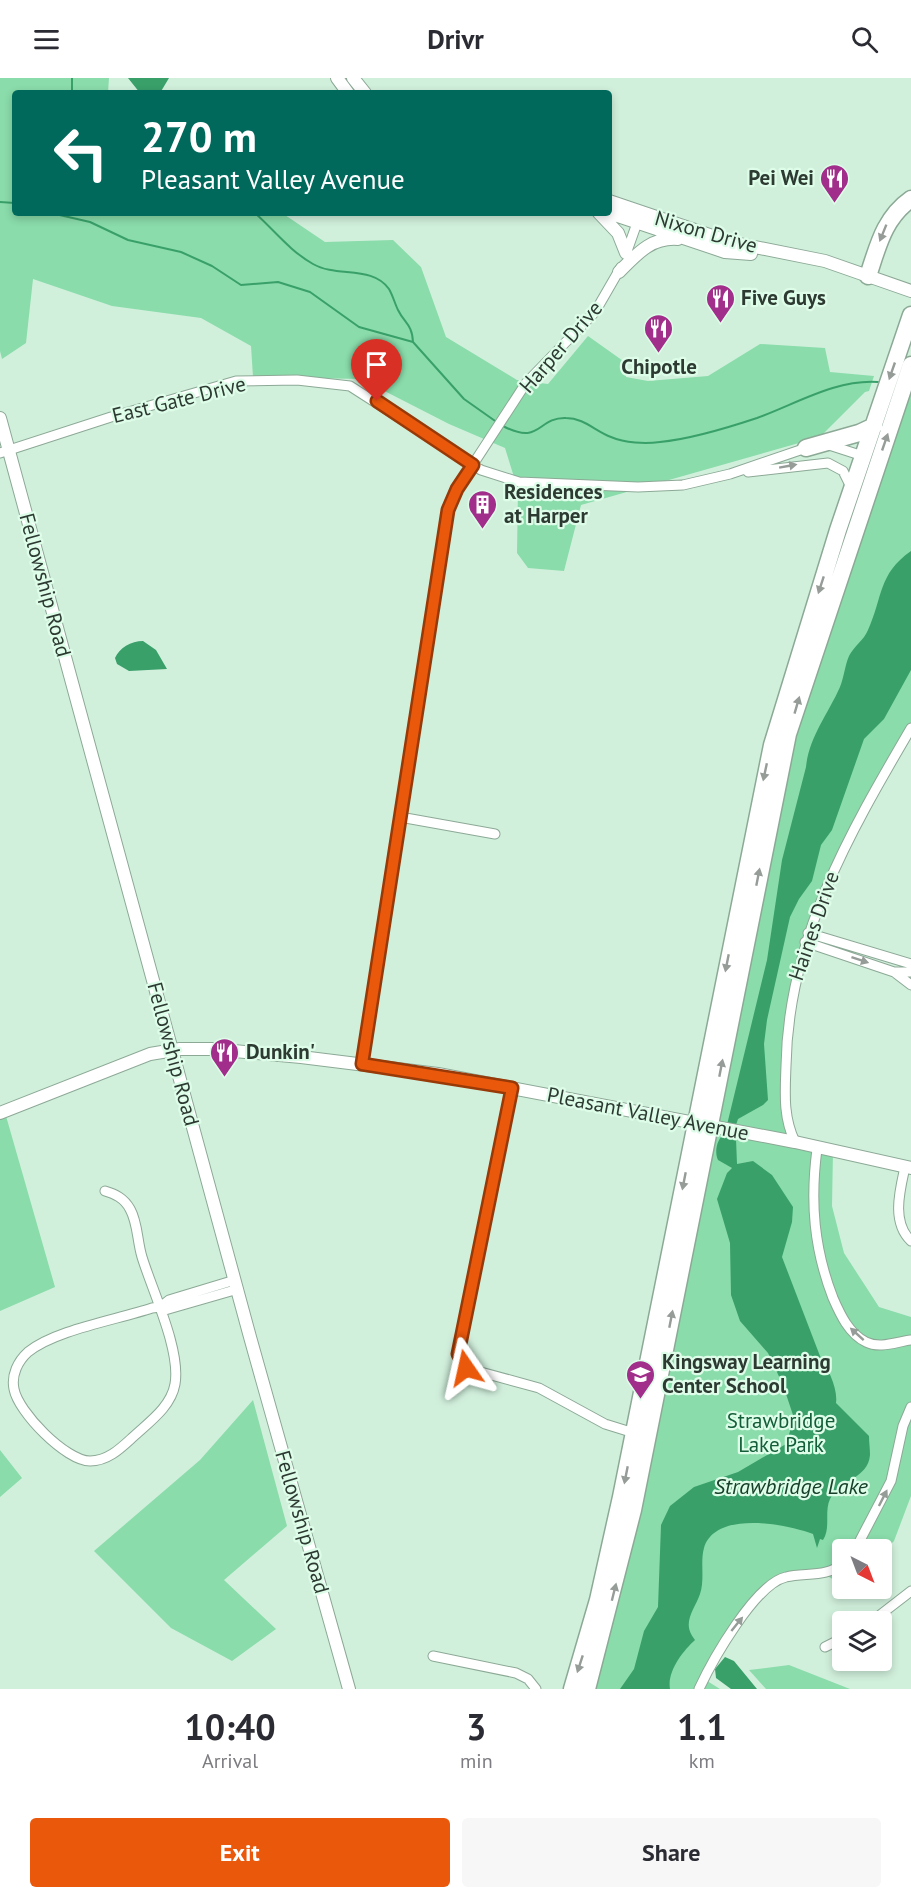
<!DOCTYPE html>
<html lang="en">
<head>
<meta charset="utf-8">
<style>
	:root { --surface:#fff; --page:#f7f7f7; --text:#2b2b33; --muted:#7c7c81; --accent:#ea580c }
	body { margin:0; font-family:"PT Sans",sans-serif; background:var(--page); color:var(--text); height:100vh; display:flex; flex-direction:column; font-size:22px; white-space:nowrap }
	* { box-sizing:border-box; margin:0 }
	p { font-size:20px; color:var(--muted) }
	.icon { flex:none; width:33px; height:33px; fill:none; stroke:currentColor; stroke-width:2; stroke-linecap:round; stroke-linejoin:round }
	.map { position:relative; height:1611px; overflow:hidden }
	.details { display:flex; flex-direction:column; background:var(--surface); flex:1 }
	.details>* { flex:none }
	.guide { position:absolute; left:12px; top:12px; width:600px; height:126px; border-radius:6px; box-shadow:0 3px 9px #0003; background:#00695c; color:#fff; overflow:hidden }
	.needle { width:39px; rotate:138deg }
	.controls { position:absolute; left:832px; top:1461px; display:grid; gap:12px }
	.controls a { display:grid; place-items:center; width:60px; height:60px; border-radius:6px; background:var(--surface); box-shadow:0 3px 9px #0003; font-size:30px }
	.pin { position:absolute; display:grid; place-items:center; width:51px; height:51px; color:#fff; margin:-62px -26px; border-radius:50% 50% 50% 0; rotate:-45deg; box-shadow:0 0 6px #0007 }
	.pin .icon { rotate:45deg }
	.me { position:absolute; width:66px; margin:-33px; rotate:349deg; stroke-linejoin:round; filter:drop-shadow(0 0 4px #0008) }
	.turn { display:flex; align-items:center; gap:21px; height:126px; padding:0 30px; font-size:27px }
	.turn .icon { width:78px; height:78px; stroke-width:2.5 }
	.turn b { display:block; font-size:42px; line-height:51px }
	.eta { display:flex; justify-content:space-evenly; align-items:center; height:102px; text-align:center }
	.eta b { font-size:36px; font-weight:700; line-height:42px }
	.action { display:flex; gap:12px; margin-top:auto; padding:12px 30px }
	.action a { flex:1; height:69px; border-radius:6px; background:var(--accent); color:#fff; font-size:24px; font-weight:700; line-height:69px; text-align:center }
	.action a+a { background:var(--page); color:var(--text) }
	header { display:flex; justify-content:space-between; align-items:center; height:78px; padding:0 30px; background:var(--surface); font-size:27px; font-weight:700 }
	.map>svg:first-child { display:block }
	.green { fill:#8adcab }
	.water { fill:#39a06a }
	.lines { fill:none; stroke-linecap:round; stroke-linejoin:round }
	.stream { stroke:#39a06a; stroke-width:2 }
	.street-casing { stroke:#8ca996; stroke-width:11 }
	.secondary-casing { stroke:#8ca996; stroke-width:14 }
	.highway-casing { stroke:#8ca996; stroke-width:19 }
	.street { stroke:#fff; stroke-width:9 }
	.secondary { stroke:#fff; stroke-width:12 }
	.highway { stroke:#fff; stroke-width:16 }
	.oneway { fill:#969c98 }
	.route-casing { stroke:#983908; stroke-width:15 }
	.route { stroke:#ea580c; stroke-width:10 }
	.labels { text-anchor:middle; stroke-width:4.5; stroke-linejoin:round; paint-order:stroke }
	.poi-label { font-size:21px; font-weight:bold; fill:#2d3a32; stroke:#defde9; text-anchor:start }
	.street-label { font-size:21px; fill:#2d3a32; stroke:#defde9 }
	.park-label { font-size:21px; fill:#135e39; stroke:#defde9 }
	.water-label { font-size:22px; font-style:italic; fill:#164029; stroke:#defde9 }
</style>
</head>
<body>
<header><svg class="icon" aria-label="menu" viewBox="0 0 24 24"><path d="M4 6h16M4 12h16M4 18h16"/></svg>Drivr<svg class="icon" aria-label="search" viewBox="0 0 24 24"><circle cx="10" cy="10" r="6"/><path d="M15 15l6 6"/></svg></header>
<div class="map">
<svg width="911" height="1611" viewBox="0 0 911 1611">
	<rect width="100%" height="100%" fill="#d1f0dc"/>
	<path class="green" d="M0 0H109L108 15H15V135H282L325 164 393 162 421 189 446 259 517 302 548 306 588 258 626 285V299L648 303 708 298 760 266 825 270 830 294 874 298 869 313 865 314 820 359 581 427 564 493 528 490 517 475 518 412 505 370 449 346 361 301 253 299 251 268 201 240 112 228 33 201 26 265 2 281 0 273Z
		M911 292V651L826 807 789 929 787 1043 794 1064 833 1073 832 1128 844 1175 879 1229 911 1239V1418L894 1463 882 1475V1472H843V1507L822 1495 786 1499 757 1521 704 1601 720 1611H587L773 725Z
		M4 1031 55 1209 0 1233V1032Z
		M253 1322 287 1448 224 1502 276 1551 232 1583 171 1550 94 1473 200 1382Z
		M0 1372 22 1400 0 1419Z
		M789 1587 850 1611H766L749 1592Z"/>
	<path class="water" d="M128 0H169L160 15H140Z
		M911 473V592L884 641 864 661 832 752 821 767 812 803 799 821 790 839 767 942 764 966 768 1022 763 1027 738 1041 733 1056 736 1061 737 1086 753 1083 772 1097 793 1129 792 1144 782 1179 820 1278C828 1291 838 1310 836 1325L869 1358C869 1364 870 1371 870 1377 868 1401 840 1401 830 1421 824 1434 831 1450 823 1462L820 1461 817 1470 813 1456C786 1446 715 1432 704 1470 700 1484 705 1501 700 1516 694 1533 681 1545 695 1562 683 1573 667 1593 670 1611H620L634 1591 644 1553 658 1529 661 1447 670 1428 694 1409 738 1394 786 1366 794 1340 783 1307 768 1275 740 1243 731 1217 730 1165 717 1121 727 1095 732 1090 718 1082C714 1073 717 1061 725 1055L767 882 782 782 806 689C809 659 828 636 840 609 844 599 845 587 849 578 854 568 864 562 868 552 883 519 878 496 911 473Z
		M143 563 156 572 167 591 129 593 117 586 115 580C119 570 131 563 143 563Z
		M725 1579 734 1583 757 1611H731L716 1600 715 1591Z"/>
	<g class="lines">
		<path class="stream" d="M72 0V15
			M0 124 15 125
			M51 135 90 144 128 162 181 174 212 188 241 207 278 204 310 214 359 249 413 264 464 321 498 345
			M255 135C275 153 290 173 313 186 337 200 372 187 389 211 393 218 395 226 398 232 405 246 412 246 413 264
			M503 348C541 368 537 339 566 340 584 340 595 353 611 359 625 365 645 366 660 364 692 361 727 350 757 340 796 326 836 301 878 304"/>
		<defs>
			<path id="street" d="M626 176 637 145
				M829 367 863 378
				M0 375 111 339 236 303 297 302 350 308 481 392 519 404 638 409 683 407 730 396 809 369
				M748 394 828 385 843 393 852 411
				M400 739 495 756
				M808 855 911 886
				M805 864 894 894 911 907
				M894 894H911
				M362 986 448 432 457 411 526 305 595 234 621 189
				M512 1010 458 1276 466 1290 539 1310 605 1346 634 1355
				M795 1064C783 1039 785 1015 786 988 788 861 849 756 911 650
				M817 1071C810 1124 814 1171 833 1220 840 1236 849 1256 866 1264 880 1271 896 1264 911 1262
				M905 1089C900 1112 891 1144 911 1163
				M105 1113C115 1116 124 1120 130 1131 138 1145 137 1163 142 1179 152 1212 181 1272 175 1306 171 1329 149 1344 133 1359 121 1370 108 1383 90 1383 66 1383 18 1334 14 1311 11 1297 18 1283 28 1274 55 1252 116 1242 152 1230L160 1229 165 1232 238 1211
				M160 1229 169 1222 235 1202
				M855 1472 891 1403 903 1348 911 1329
				M871 1544 911 1513
				M825 1569 843 1560
				M433 1578 516 1595 528 1601 536 1611
				M699 1611C712 1583 755 1506 786 1499 805 1494 827 1500 843 1485"/>
			<path id="secondary" d="M337 0 348 15
				M353 0 365 15
				M609 123 730 164 825 183 911 213
				M599 135 618 155 626 175
				M609 135 725 174 751 176
				M619 194C637 176 651 159 678 161
				M0 340 250 1259 349 1611
				M0 1035 150 976 180 971H212L301 979 438 996 795 1064 911 1090"/>
			<path id="highway" d="M868 198C878 168 884 140 911 121
				M806 370 859 355 874 348
				M572 1611 598 1522 621 1419 772 667 838 452 911 237
				M587 1611 633 1432 788 656 911 287"/>
		</defs>
		<use href="#street" class="street-casing"/>
		<use href="#secondary" class="secondary-casing"/>
		<use href="#highway" class="highway-casing"/>
		<use href="#street" class="street"/>
		<use href="#secondary" class="secondary"/>
		<use href="#highway" class="highway"/>
	</g>
	<defs><path id="oneway-solid" d="M-6-.8H1V-3.2L6.5 0L1 3.2V.8H-6Z" transform="scale(1.5)"/></defs>
	<g class="oneway">
		<use href="#oneway-solid" transform="translate(883 155) rotate(112)"/>
		<use href="#oneway-solid" transform="translate(892 293) rotate(109)"/>
		<use href="#oneway-solid" transform="translate(885 364) rotate(-71)"/>
		<use href="#oneway-solid" transform="translate(788 388) rotate(-10)"/>
		<use href="#oneway-solid" transform="translate(821 507) rotate(108)"/>
		<use href="#oneway-solid" transform="translate(797 627) rotate(-74)"/>
		<use href="#oneway-solid" transform="translate(765 694) rotate(102)"/>
		<use href="#oneway-solid" transform="translate(758 799) rotate(-79)"/>
		<use href="#oneway-solid" transform="translate(860 882) rotate(18)"/>
		<use href="#oneway-solid" transform="translate(727 885) rotate(101)"/>
		<use href="#oneway-solid" transform="translate(721 990) rotate(-79)"/>
		<use href="#oneway-solid" transform="translate(684 1103) rotate(101)"/>
		<use href="#oneway-solid" transform="translate(671 1241) rotate(-79)"/>
		<use href="#oneway-solid" transform="translate(857 1256) rotate(-138)"/>
		<use href="#oneway-solid" transform="translate(626 1397) rotate(101)"/>
		<use href="#oneway-solid" transform="translate(883 1420) rotate(-63)"/>
		<use href="#oneway-solid" transform="translate(614 1514) rotate(-76)"/>
		<use href="#oneway-solid" transform="translate(737 1546) rotate(-51)"/>
		<use href="#oneway-solid" transform="translate(580 1586) rotate(108)"/>
	</g>
	<g class="lines">
		<defs>
			<path id="route" d="M377 323 473 387 457 411 448 432 362 986 512 1010 458 1276 466 1290"/>
		</defs>
		<use href="#route" class="route-casing"/>
		<use href="#route" class="route"/>
	</g>
	<defs>
		<symbol id="restaurant-pin" viewBox="-11 -11 22 30"><path d="M0 17L-7.5 6A9.5 9.5 0 1 1 7.5 6Z" fill="#a02e8a" stroke="#defde9"/><path d="M-5-6h1v4h1v-4h1v4h1v-4h1v5L-1.5 .5V6h-2V.5L-5-1ZM5-6V6H3V1.5H1.5Q1.5-4 5-6Z" fill="#fff"/></symbol>
		<symbol id="building-pin" viewBox="-11 -11 22 30"><path d="M0 17L-7.5 6A9.5 9.5 0 1 1 7.5 6Z" fill="#a02e8a" stroke="#defde9"/><path d="M-4-6H4V6H1V3H-1V6H-4ZM-2.5-4.3h1.7v1.8h-1.7ZM.8-4.3h1.7v1.8H.8ZM-2.5-1h1.7V.8h-1.7ZM.8-1h1.7V.8H.8Z" fill="#fff"/></symbol>
		<symbol id="school-pin" viewBox="-11 -11 22 30"><path d="M0 17L-7.5 6A9.5 9.5 0 1 1 7.5 6Z" fill="#a02e8a" stroke="#defde9"/><path d="M0-5L7-2L0 1L-7-2ZM-4 1L0 2.5L4 1V4Q0 6-4 4Z" fill="#fff"/></symbol>
	</defs>
	<g fill-rule="evenodd">
		<use href="#restaurant-pin" x="818" y="84" width="33" height="45"/>
		<use href="#restaurant-pin" x="704" y="204" width="33" height="45"/>
		<use href="#restaurant-pin" x="642" y="234" width="33" height="45"/>
		<use href="#building-pin" x="466" y="410" width="33" height="45"/>
		<use href="#restaurant-pin" x="208" y="958" width="33" height="45"/>
		<use href="#school-pin" x="624" y="1280" width="33" height="45"/>
	</g>
	<g class="labels">
		<g class="poi-label">
			<text x="814" y="107" text-anchor="end">Pei Wei</text>
			<text x="741" y="227">Five Guys</text>
			<text x="659" y="296" text-anchor="middle">Chipotle</text>
			<text x="504" y="421">Residences<tspan x="504" dy="24">at Harper</tspan></text>
			<text x="246" y="981">Dunkin'</text>
			<text x="662" y="1291">Kingsway Learning<tspan x="662" dy="24">Center School</tspan></text>
		</g>
		<g class="street-label">
			<text transform="translate(706 154) rotate(16)" y="7">Nixon Drive</text>
			<text transform="translate(561 269) rotate(-49)" y="7">Harper Drive</text>
			<text transform="translate(179 322) rotate(-14)" y="7">East Gate Drive</text>
			<text transform="translate(45 507) rotate(75)" y="7">Fellowship Road</text>
			<text transform="translate(814 848) rotate(-71)" y="7">Haines Drive</text>
			<text transform="translate(173 976) rotate(75)" y="7">Fellowship Road</text>
			<text transform="translate(648 1036) rotate(11)" y="7">Pleasant Valley Avenue</text>
			<text transform="translate(302 1444) rotate(74)" y="7">Fellowship Road</text>
		</g>
		<g class="park-label">
			<text x="781" y="1350">Strawbridge<tspan x="781" dy="24">Lake Park</tspan></text>
		</g>
		<g class="water-label">
			<text x="791" y="1416">Strawbridge Lake</text>
		</g>
	</g>
</svg>
<div class="controls">
<a><svg class="needle" viewBox="-14 -14 28 28"><path d="M0-13l5 13h-10z" fill="#e53935"/><path d="M0 13l5-13h-10z" fill="#7c7c81"/></svg></a>
<a><svg class="icon" aria-label="layers" viewBox="0 0 24 24"><path d="M12 4l9 5-9 5-9-5zM3 14l9 5 9-5"/></svg></a>
</div>
<div class="pin" style="left:377px;top:323px;background:#d93025"><svg class="icon" aria-label="arrive" viewBox="0 0 24 24"><path d="M6 21V4h12l-3 4 3 4H6"/></svg></div>
<svg class="me" style="left:466px;top:1290px" viewBox="-20 -20 40 40"><path d="M0-17L14 15 0 8-14 15z" fill="#ea580c" stroke="#fff" stroke-width="4"/></svg>
<div class="guide">
<div class="turn"><svg class="icon" aria-label="left" viewBox="0 0 24 24"><path d="M17 20v-9H6M10 6l-5 5 5 5"/></svg><div><b>270 m</b>Pleasant Valley Avenue</div></div>
</div>
</div>
<section class="details">
<div class="eta">
<div><b>10:40</b><p>Arrival</p></div>
<div><b>3</b><p>min</p></div>
<div><b>1.1</b><p>km</p></div>
</div>
<div class="action"><a>Exit</a><a>Share</a></div>
</section>
</body>
</html>
